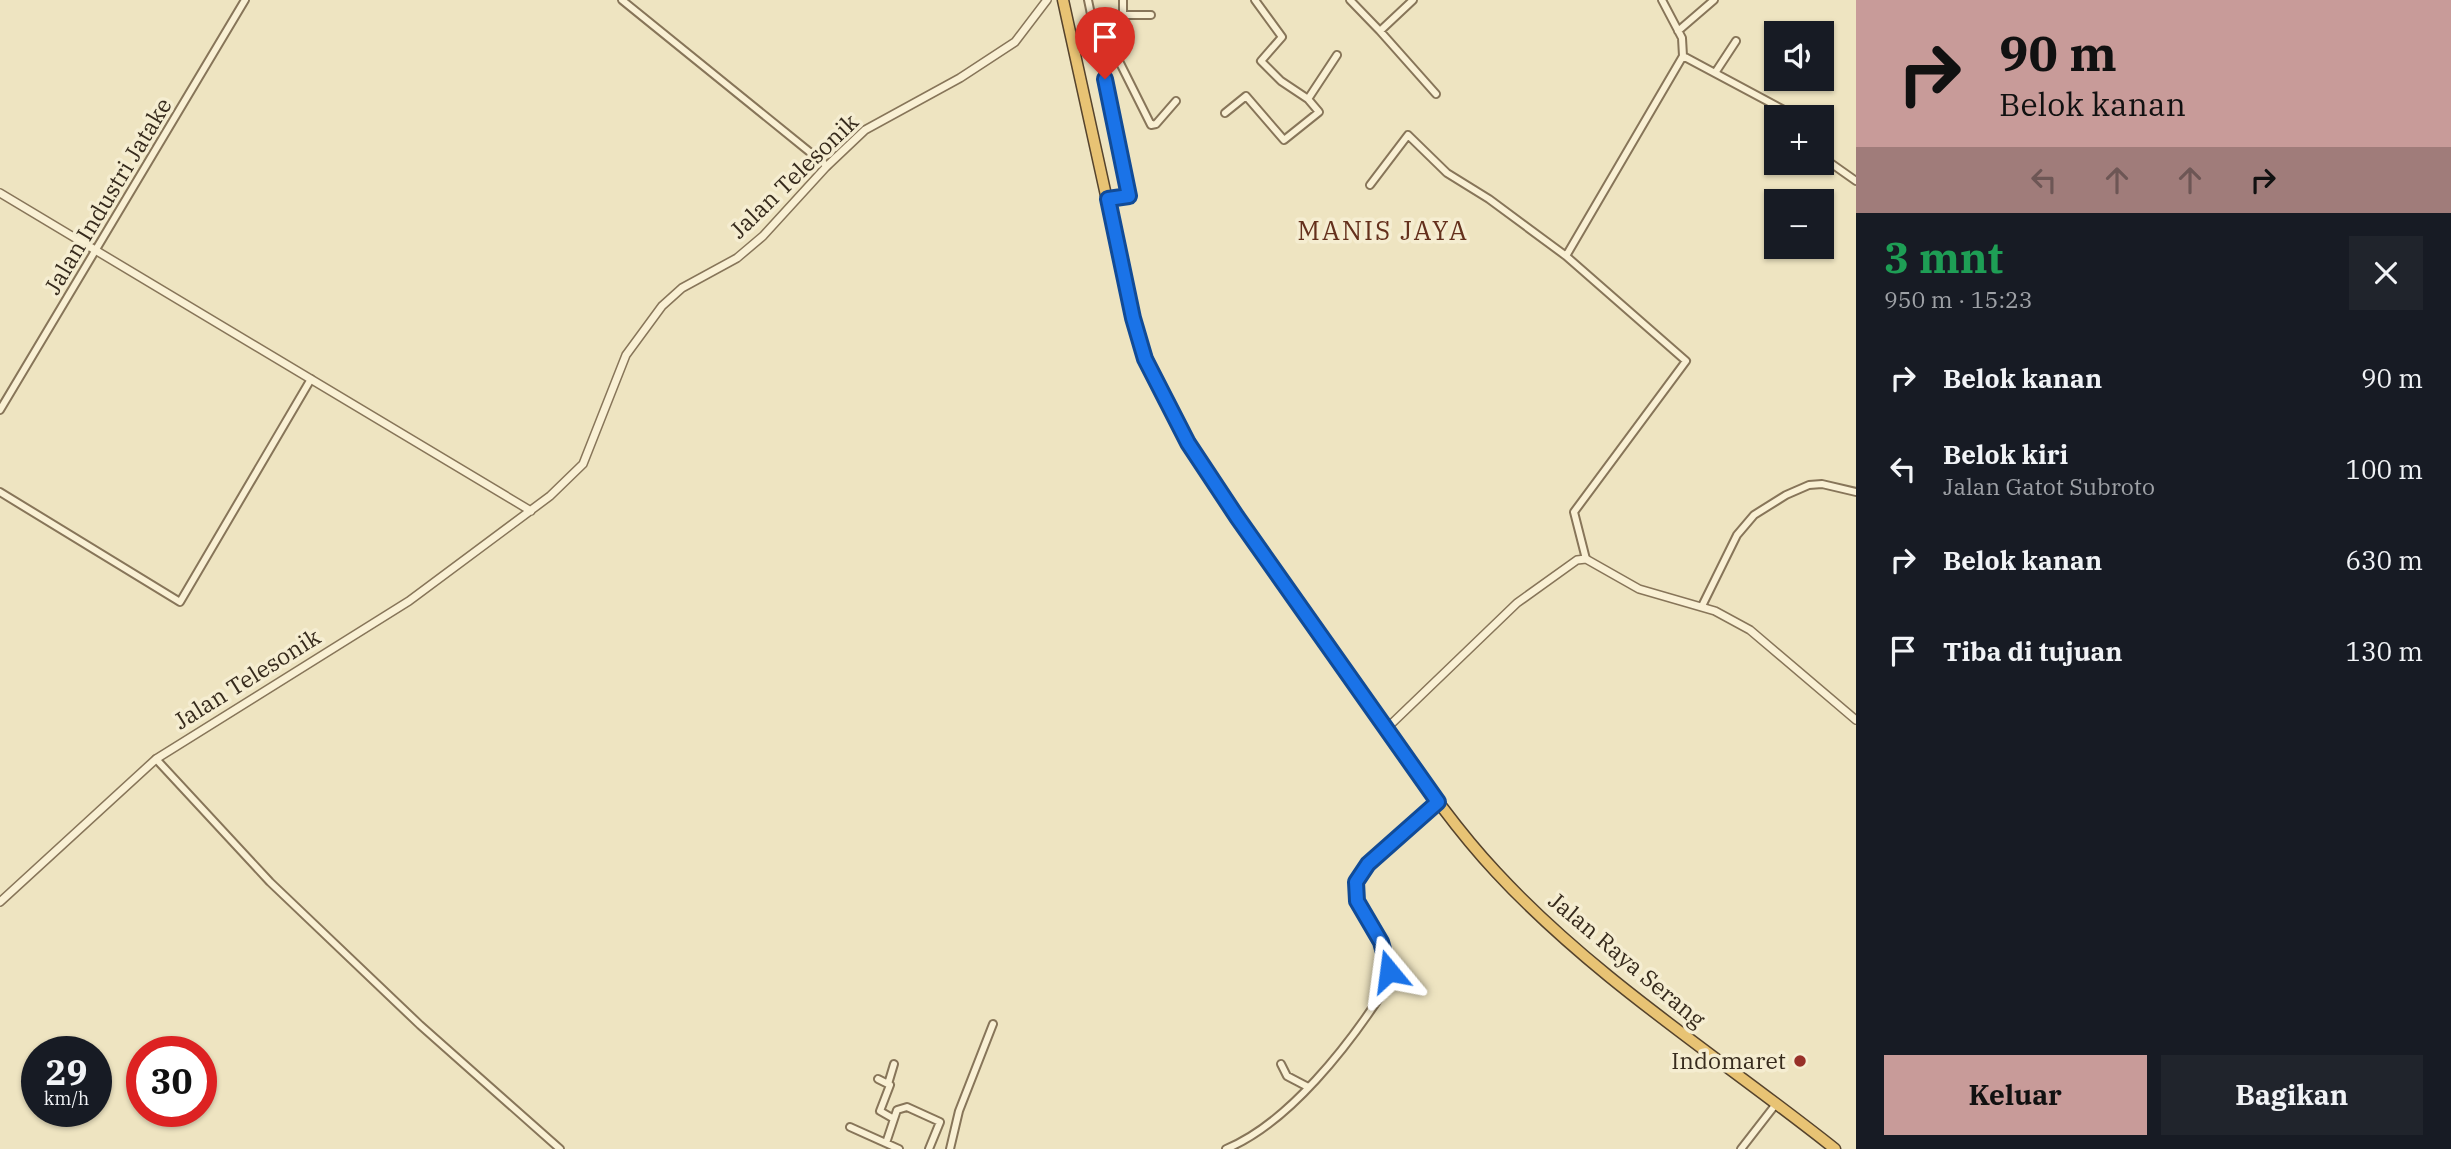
<!DOCTYPE html>
<html lang="id">
<head>
<meta charset="utf-8">
<style>
	:root { --surface:#171b24; --page:#20242c; --text:#f1f3f6; --muted:#9ea1a6; --accent:#c89b99 }
	body { margin:0; font-family:"IBM Plex Serif",serif; background:var(--page); color:var(--text); height:100vh; display:flex; flex-direction:column; font-size:26px; white-space:nowrap }
	* { box-sizing:border-box; margin:0 }
	p { font-size:23px; color:var(--muted) }
	.icon { flex:none; width:38px; height:38px; fill:none; stroke:currentColor; stroke-width:2; stroke-linecap:round; stroke-linejoin:round }
	.map { position:relative; flex:1; overflow:hidden }
	.details { display:flex; flex-direction:column; background:var(--surface); width:595px }
	.details>* { flex:none }
	.banner { background:#c89b99; color:#111; overflow:hidden }
	.fabs { position:absolute; left:1764px; top:21px; display:grid; gap:14px }
	.fabs a { display:grid; place-items:center; width:70px; height:70px; border-radius:0px; background:var(--surface); box-shadow:0 2px 5px #0004; font-size:35px }
	.speed { position:absolute; left:21px; top:1036px; display:flex; gap:14px; font-size:35px; font-weight:700; text-align:center }
	.speed>* { display:grid; place-content:center; width:91px; height:91px; border-radius:50%; background:var(--surface); box-shadow:0 2px 5px #0004; line-height:1 }
	.speed small { font-size:18px; font-weight:400 }
	.speed .limit { border:10px solid #d22; background:#fff; color:#111 }
	.pin { position:absolute; display:grid; place-items:center; width:60px; height:60px; color:#fff; margin:-72px -30px; border-radius:50% 50% 50% 0; rotate:-45deg; box-shadow:0 0 7px #0007 }
	.pin .icon { rotate:45deg }
	.me { position:absolute; width:77px; margin:-38px; rotate:344deg; stroke-linejoin:round; filter:drop-shadow(0 0 5px #0008) }
	.turn { display:flex; align-items:center; gap:24px; height:147px; padding:0 28px; font-size:32px }
	.turn .icon { width:91px; height:91px; stroke-width:2.5 }
	.turn b { display:block; font-size:49px; line-height:60px }
	.lanes { display:flex; align-items:center; height:66px; padding:0 28px; background:#0003; justify-content:center; gap:35px; direction:ltr }
	.lanes .off { opacity:.35 }
	.round { display:grid; place-items:center; flex:none; width:74px; height:74px; border-radius:0px; background:var(--page) }
	.overview { display:flex; align-items:center; justify-content:space-between; height:119px; padding:0 28px }
	h1 { font-size:42px; font-weight:700; line-height:52px; color:#1e9e55 }
	.cta { display:flex; gap:14px; margin-top:auto; padding:14px 28px }
	.cta a { flex:1; height:80px; border-radius:0px; background:var(--accent); color:#111; font-size:28px; font-weight:700; line-height:80px; text-align:center }
	.cta a+a { background:var(--page); color:var(--text) }
	ul { padding:0; list-style:none }
	li { display:flex; align-items:center; gap:21px; height:91px; padding:0 28px }
	li div { flex:1 }
	li b { display:block; font-size:26px }
	li em { font-style:normal }
	main { display:flex; flex:1; min-height:0 }
	.map>svg:first-child { display:block }
	.lines { fill:none; stroke-linecap:round; stroke-linejoin:round }
	.minor-casing { stroke:#877559; stroke-width:10 }
	.tertiary-casing { stroke:#877559; stroke-width:10 }
	.trunk-casing { stroke:#55432d; stroke-width:13 }
	.minor { stroke:#f9f0d4; stroke-width:6 }
	.tertiary { stroke:#f9f0d4; stroke-width:7 }
	.trunk { stroke:#e8c374; stroke-width:10 }
	.route-casing { stroke:#114b97; stroke-width:18 }
	.route { stroke:#1a73e8; stroke-width:12 }
	.poi-dot { fill:#973028; stroke:#f5edd1; stroke-width:2.5 }
	.labels { text-anchor:middle; stroke-width:7; stroke-linejoin:round; paint-order:stroke }
	.street-label { font-size:23px; fill:#372b1d; stroke:#f5edd1 }
	.poi-label { font-size:23px; fill:#372b1d; stroke:#f5edd1; text-anchor:end }
	.quarter-label { font-size:26px; letter-spacing:2px; fill:#64301c; stroke:#f5edd1 }
</style>
</head>
<body>
<main>
<div class="map">
<svg width="1856" height="1149" viewBox="0 0 1856 1149">
	<rect width="100%" height="100%" fill="#eee4c1"/>
	<g class="lines">
		<defs>
			<path id="minor" d="M622 0 827 166
				M1088 0 1129 196 1108 199
				M1123 0V15L1113 49 1151 125 1156 124 1176 101
				M1255 0 1282 37 1261 61 1281 81 1308 99 1337 55
				M1350 0 1380 31 1413 0
				M1123 15H1151
				M1380 31 1436 94
				M1678 31 1714 0
				M1683 56 1797 117
				M1715 73 1736 41
				M1225 113 1246 96 1284 140 1319 112 1308 99
				M1822 157 1856 181
				M1370 185 1408 135 1447 173 1489 199 1566 256 1686 361 1574 512 1586 559
				M1566 256 1683 56 1682 38 1662 0
				M0 410 245 0
				M0 492 180 602 311 379
				M1702 606 1737 535 1754 515 1786 495 1809 485 1822 484 1856 492
				M156 759 270 882 420 1025 560 1149
				M1281 1064 1287 1076 1308 1087
				M878 1079 890 1085 880 1111 894 1119
				M888 1084 894 1064
				M850 1127 899 1149
				M886 1143 897 1110 907 1107 940 1122 929 1149
				M950 1149 959 1111 993 1024
				M1226 1149C1289 1123 1349 1045 1385 989 1401 941 1339 907 1359 875 1374 852 1416 822 1438 802
				M1741 1149 1776 1104"/>
			<path id="tertiary" d="M0 193 531 511
				M1386 729 1517 603 1577 560 1586 559 1639 589 1715 611 1750 630 1856 720
				M0 902 156 759 409 601 550 496 583 464 626 355 662 306 682 288 737 258 763 236 827 166 865 130 960 78 1015 42 1047 0"/>
			<path id="trunk" d="M1063 0 1133 318C1162 416 1224 500 1282 582 1316 631 1351 679 1385 727 1420 777 1454 827 1496 872 1595 979 1722 1059 1835 1149"/>
		</defs>
		<use href="#minor" class="minor-casing"/>
		<use href="#tertiary" class="tertiary-casing"/>
		<use href="#trunk" class="trunk-casing"/>
		<use href="#minor" class="minor"/>
		<use href="#tertiary" class="tertiary"/>
		<use href="#trunk" class="trunk"/>
	</g>
	<g class="lines">
		<defs>
			<path id="route" d="M1105 79 1129 196 1108 199 1133 318 1145 359 1188 443 1237 517 1438 802 1368 864 1356 882 1357 901 1381 942 1389 971"/>
		</defs>
		<use href="#route" class="route-casing"/>
		<use href="#route" class="route"/>
	</g>
	<circle class="poi-dot" cx="1800" cy="1061" r="7"/>
	<g class="labels">
		<g class="street-label">
			<text transform="translate(794 176) rotate(-44)" y="8">Jalan Telesonik</text>
			<text transform="translate(108 196) rotate(-59)" y="8">Jalan Industri Jatake</text>
			<text transform="translate(247 679) rotate(-32)" y="8">Jalan Telesonik</text>
			<text transform="translate(1627 960) rotate(40)" y="8">Jalan Raya Serang</text>
		</g>
		<g class="poi-label">
			<text x="1786" y="1069">Indomaret</text>
		</g>
		<g class="quarter-label">
			<text x="1383" y="240">MANIS JAYA</text>
		</g>
	</g>
</svg>
<div class="fabs">
<a><svg class="icon" aria-label="sound" viewBox="0 0 24 24"><path d="M4 9h4l5-4v14l-5-4H4zM17 9q2 3 0 6"/></svg></a>
<a>+</a>
<a>−</a>
</div>
<div class="speed"><div>29<small>km/h</small></div><div class="limit">30</div></div>
<div class="pin" style="left:1105px;top:79px;background:#d93025"><svg class="icon" aria-label="arrive" viewBox="0 0 24 24"><path d="M6 21V4h12l-3 4 3 4H6"/></svg></div>
<svg class="me" style="left:1389px;top:971px" viewBox="-20 -20 40 40"><path d="M0-17L14 15 0 8-14 15z" fill="#1a73e8" stroke="#fff" stroke-width="4"/></svg>
</div>
<section class="details">
<div class="banner">
<div class="turn"><svg class="icon" aria-label="right" viewBox="0 0 24 24"><path d="M7 20v-9h11M14 6l5 5-5 5"/></svg><div><b>90 m</b>Belok kanan</div></div>
<div class="lanes"><svg class="icon off" aria-label="left" viewBox="0 0 24 24"><path d="M17 20v-9H6M10 6l-5 5 5 5"/></svg><svg class="icon off" aria-label="ahead" viewBox="0 0 24 24"><path d="M12 20V5M6 11l6-6 6 6"/></svg><svg class="icon off" aria-label="ahead" viewBox="0 0 24 24"><path d="M12 20V5M6 11l6-6 6 6"/></svg><svg class="icon" aria-label="right" viewBox="0 0 24 24"><path d="M7 20v-9h11M14 6l5 5-5 5"/></svg></div>
</div>
<div class="overview"><div><h1>3 mnt</h1><p>950 m · 15:23</p></div><a class="round"><svg class="icon" aria-label="close" viewBox="0 0 24 24"><path d="M6 6l12 12M18 6L6 18"/></svg></a></div>
<ul>
<li><svg class="icon" aria-label="right" viewBox="0 0 24 24"><path d="M7 20v-9h11M14 6l5 5-5 5"/></svg><div><b>Belok kanan</b></div><em>90 m</em></li>
<li><svg class="icon" aria-label="left" viewBox="0 0 24 24"><path d="M17 20v-9H6M10 6l-5 5 5 5"/></svg><div><b>Belok kiri</b><p>Jalan Gatot Subroto</p></div><em>100 m</em></li>
<li><svg class="icon" aria-label="right" viewBox="0 0 24 24"><path d="M7 20v-9h11M14 6l5 5-5 5"/></svg><div><b>Belok kanan</b></div><em>630 m</em></li>
<li><svg class="icon" aria-label="arrive" viewBox="0 0 24 24"><path d="M6 21V4h12l-3 4 3 4H6"/></svg><div><b>Tiba di tujuan</b></div><em>130 m</em></li>
</ul>
<div class="cta"><a>Keluar</a><a>Bagikan</a></div>
</section>
</main>
</body>
</html>
